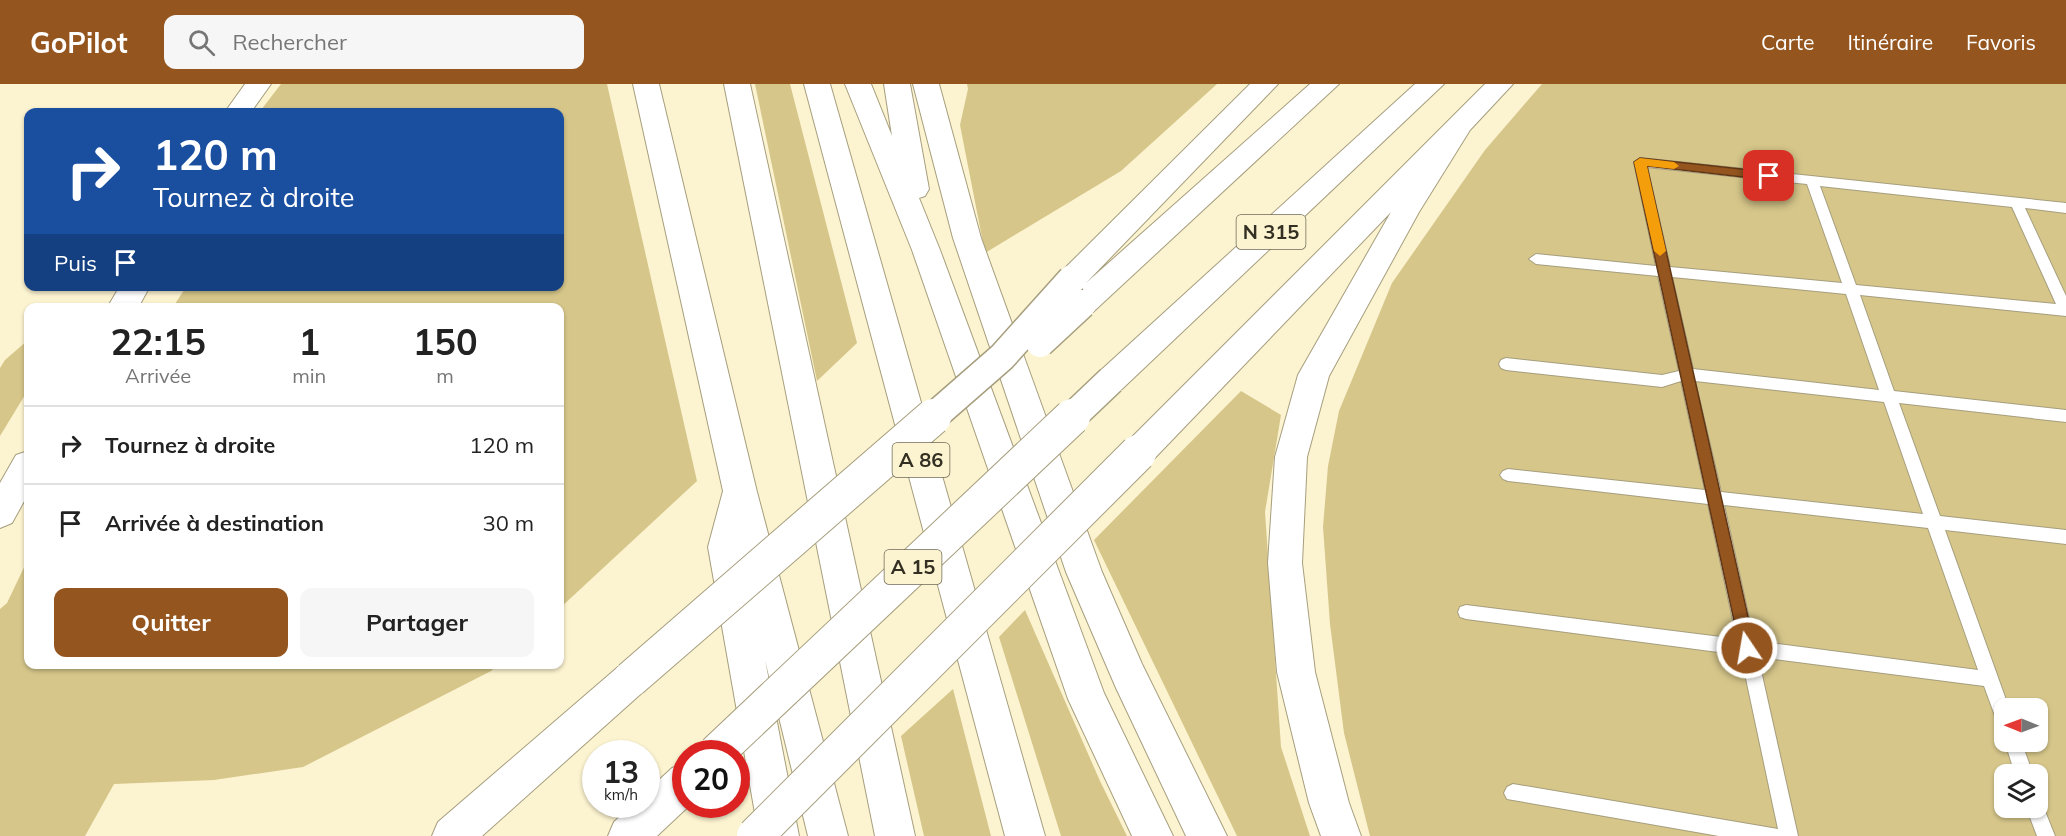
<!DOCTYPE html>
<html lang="fr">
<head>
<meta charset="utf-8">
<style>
	:root { --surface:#fff; --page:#f6f6f6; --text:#222; --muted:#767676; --line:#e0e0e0; --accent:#95551f }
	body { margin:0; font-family:Mulish,sans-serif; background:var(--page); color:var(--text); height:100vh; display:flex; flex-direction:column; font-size:22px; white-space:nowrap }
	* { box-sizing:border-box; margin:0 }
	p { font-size:20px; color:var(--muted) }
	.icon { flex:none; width:33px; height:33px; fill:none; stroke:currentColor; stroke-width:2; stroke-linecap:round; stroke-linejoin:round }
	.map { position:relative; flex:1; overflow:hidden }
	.drawer { position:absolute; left:24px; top:219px; width:540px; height:366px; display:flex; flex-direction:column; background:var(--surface); border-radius:12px; box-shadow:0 2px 4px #0004 }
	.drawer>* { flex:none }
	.banner { position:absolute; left:24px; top:24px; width:540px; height:183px; border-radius:12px; box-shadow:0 2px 4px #0004; background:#1a4fa0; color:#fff; overflow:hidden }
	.needle { width:39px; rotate:271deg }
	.buttons { position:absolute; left:1994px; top:614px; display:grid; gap:12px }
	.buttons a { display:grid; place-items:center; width:54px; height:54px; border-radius:12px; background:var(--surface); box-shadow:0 2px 4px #0004; font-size:30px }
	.speed { position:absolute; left:582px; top:656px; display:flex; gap:12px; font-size:30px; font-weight:700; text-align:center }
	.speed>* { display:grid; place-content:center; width:78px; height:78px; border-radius:50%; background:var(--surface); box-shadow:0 2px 4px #0004; line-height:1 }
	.speed small { font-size:15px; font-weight:400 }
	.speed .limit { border:9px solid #d22; background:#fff; color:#111 }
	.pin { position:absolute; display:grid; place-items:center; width:51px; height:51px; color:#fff; margin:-26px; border-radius:12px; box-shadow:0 3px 9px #0006 }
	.me { position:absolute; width:66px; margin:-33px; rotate:348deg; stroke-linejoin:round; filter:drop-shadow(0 0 4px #0008) }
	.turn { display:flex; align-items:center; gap:21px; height:126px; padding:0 30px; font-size:27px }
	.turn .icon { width:78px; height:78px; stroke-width:2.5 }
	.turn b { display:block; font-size:42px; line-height:51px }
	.then { display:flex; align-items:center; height:57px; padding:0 30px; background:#0003; gap:12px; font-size:22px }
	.eta { display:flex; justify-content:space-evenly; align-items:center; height:102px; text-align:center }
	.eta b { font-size:36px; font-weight:700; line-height:42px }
	.primary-button { display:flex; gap:12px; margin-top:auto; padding:12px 30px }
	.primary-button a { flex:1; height:69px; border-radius:12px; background:var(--accent); color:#fff; font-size:24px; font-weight:700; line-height:69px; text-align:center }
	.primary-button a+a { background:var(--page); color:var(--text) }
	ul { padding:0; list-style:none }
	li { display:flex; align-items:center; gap:18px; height:78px; padding:0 30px; border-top:2px solid var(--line) }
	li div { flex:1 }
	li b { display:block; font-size:22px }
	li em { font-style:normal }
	header { display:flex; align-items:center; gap:36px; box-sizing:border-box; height:84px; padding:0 30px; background:var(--accent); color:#fff }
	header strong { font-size:28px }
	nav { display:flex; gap:33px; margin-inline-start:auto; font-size:21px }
	.search { width:420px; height:54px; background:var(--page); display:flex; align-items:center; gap:15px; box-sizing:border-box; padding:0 21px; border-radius:12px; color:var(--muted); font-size:22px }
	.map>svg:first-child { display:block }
	.green { fill:#d6c68a; fill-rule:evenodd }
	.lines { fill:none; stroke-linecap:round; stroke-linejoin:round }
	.lane-casing { stroke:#a69e7d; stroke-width:2 }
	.highway-casing { stroke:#a69e7d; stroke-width:2 }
	.lane { fill:#fff; fill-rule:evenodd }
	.highway { fill:#fff; fill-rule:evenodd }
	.highway-bridge-far1-casing { stroke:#a69e7d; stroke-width:31; stroke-linecap:butt }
	.highway-bridge-casing { stroke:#a69e7d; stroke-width:38; stroke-linecap:butt }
	.highway-bridge-far1 { stroke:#fff; stroke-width:28 }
	.highway-bridge { stroke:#fff; stroke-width:36 }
	.route { fill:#95551f; stroke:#613714; stroke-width:1.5 }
	.slow { fill:#f59e0b }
	.labels { text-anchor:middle; stroke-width:5; stroke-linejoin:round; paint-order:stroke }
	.shield { fill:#fcf3d0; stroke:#6f6a57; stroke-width:1.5 }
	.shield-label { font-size:20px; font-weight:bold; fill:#333023 }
</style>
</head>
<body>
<header>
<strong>GoPilot</strong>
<div class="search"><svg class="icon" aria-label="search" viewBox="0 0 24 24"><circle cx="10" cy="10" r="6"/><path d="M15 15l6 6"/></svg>Rechercher</div>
<nav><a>Carte</a><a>Itinéraire</a><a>Favoris</a></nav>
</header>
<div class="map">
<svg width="2066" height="752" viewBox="0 0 2066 752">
	<rect width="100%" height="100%" fill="#fcf3d0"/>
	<path class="green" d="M281 0H607L697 397 560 524V224L173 223 186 203 560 202V28H281L278 25 261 26Z
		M755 0H790L857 259 817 297Z
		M967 0H1217L1121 87 985 169 960 41 968 5Z
		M1542 0H2066V752H1370L1344 649 1330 540 1323 443 1328 382 1339 327 1392 199 1485 66ZM2004 624H2037V657H2004ZM2004 690H2037V723H2004Z
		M28 256V306L0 352V284L5 276Z
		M1241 307 1281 331 1265 428 1281 663 1310 752H1237L1094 456Z
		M28 475V580L498 581 491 587 303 683 214 696 114 700 85 752H0V525L7 519Z
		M1025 526 1100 697 1127 752H1061L999 553Z
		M953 605 991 752H924L901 652Z"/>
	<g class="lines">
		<defs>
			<path id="lane" d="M1640 74 2066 119V129L2025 124 2066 212V232L1860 211 1894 307 2066 326V338L1899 319 1940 432 2066 446V460L1945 446 2009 624H2004V642L1998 640 1984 602 1758 573 1798 752H1719L1507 715 1504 709 1507 703 1513 700 1778 745 1741 571 1466 535 1460 533 1458 528 1460 523 1466 521 1737 555 1708 420 1508 397 1503 395 1500 391 1503 387 1508 385 1705 406 1681 297 1662 303 1506 286 1501 284 1499 280 1501 276 1506 274 1662 291 1679 287 1658 192 1536 180 1529 175 1536 170 1656 182 1634 78ZM1647 83 1807 100 1842 199 1670 183ZM1820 102 2012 123 2056 220 1856 201ZM1672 193 1846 210 1879 306 1693 285ZM1695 297 1884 318 1923 430 1721 408ZM1724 421 1928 444 1978 586 1754 557Z
				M2004 655 2021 657 2033 690H2015Z
				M2037 715 2041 717 2055 752H2037L2026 723H2037Z"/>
			<path id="highway" d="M245 0H271L251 28H225Z
				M633 0H659L757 408 848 752H808L765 576 799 752H759L708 463 723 407Z
				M724 0H750L915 752H875Z
				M804 0H830L1045 752H1005Z
				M845 0H871L892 52 884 0H910L929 105 925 112 919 114 940 166 1104 609 1173 752H1132L1068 615 912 166Z
				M913 0H939L981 154 1102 488 1142 580 1227 752H1186L1116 604 1066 488 953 154Z
				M1250 0H1278L1086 199 1310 0H1339L1093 228 1082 231 1071 228 1067 220 1071 212 1082 203 1072 206 1062 203 1057 195 1062 187Z
				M1415 0H1444L1122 305 1111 308 1100 305 1095 296 1100 287Z
				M1485 0H1513L1470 46 1419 128 1329 292 1307 373 1302 479 1315 588 1349 719 1361 752H1321L1309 719 1277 588 1268 479 1275 373 1298 291 1391 128 1150 379 1138 383 1126 379 1122 369 1126 359Z
				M120 202H150L138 224H107Z
				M28 367V410L12 439 0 444V399L16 371Z
				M631 578 644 583 650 595 644 607 482 752H432L438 738 618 583Z
				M686 679V720H691L657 752H608L614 738 633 720H646V708L672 684Z"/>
		</defs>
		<use href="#lane" class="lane-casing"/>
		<use href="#highway" class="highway-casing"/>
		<use href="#lane" class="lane"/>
		<use href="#highway" class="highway"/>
		<defs>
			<path id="highway-bridge-far1" d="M1040 259 1082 220
				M931 335 1002 273 1072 195
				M1070 335 1111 296"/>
			<path id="highway-bridge" d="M631 595 933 333
				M716 669 1072 333
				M755 752 1138 369"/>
		</defs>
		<use href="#highway-bridge-far1" class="highway-bridge-far1-casing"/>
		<use href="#highway-bridge" class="highway-bridge-casing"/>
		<use href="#highway-bridge-far1" class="highway-bridge-far1"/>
		<use href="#highway-bridge" class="highway-bridge"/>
	</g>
	<path class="route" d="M1640 74 1769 88 1775 92 1769 96 1647 82 1755 564 1753 569 1747 571 1742 569 1740 564 1634 78Z"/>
	<path class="slow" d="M1640 74 1674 78 1679 82 1674 85 1647 82 1666 167 1660 172 1654 167 1634 78Z"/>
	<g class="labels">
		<g class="shield">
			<rect x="1236.5" y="131" width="69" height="34" rx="4.5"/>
			<rect x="892.5" y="359" width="57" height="34" rx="4.5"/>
			<rect x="884.5" y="466" width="57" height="34" rx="4.5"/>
		</g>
		<g class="shield-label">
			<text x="1271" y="155">N 315</text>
			<text x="921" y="383">A 86</text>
			<text x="913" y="490">A 15</text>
		</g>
	</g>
</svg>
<div class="buttons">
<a><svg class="needle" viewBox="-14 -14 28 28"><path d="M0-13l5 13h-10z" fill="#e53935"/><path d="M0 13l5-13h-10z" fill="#767676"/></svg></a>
<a><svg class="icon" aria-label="layers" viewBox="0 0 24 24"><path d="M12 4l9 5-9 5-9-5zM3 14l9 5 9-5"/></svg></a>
</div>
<div class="speed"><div>13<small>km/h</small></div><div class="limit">20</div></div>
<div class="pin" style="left:1769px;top:92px;background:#d93025"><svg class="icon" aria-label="arrive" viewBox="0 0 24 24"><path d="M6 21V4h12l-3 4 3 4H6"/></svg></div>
<svg class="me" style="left:1747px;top:564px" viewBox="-20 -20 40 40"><circle r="17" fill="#95551f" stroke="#fff" stroke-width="3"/><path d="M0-11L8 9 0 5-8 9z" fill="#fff"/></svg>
<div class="banner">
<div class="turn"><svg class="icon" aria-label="right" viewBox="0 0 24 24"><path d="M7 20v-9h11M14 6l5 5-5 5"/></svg><div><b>120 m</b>Tournez à droite</div></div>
<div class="then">Puis<svg class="icon" aria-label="arrive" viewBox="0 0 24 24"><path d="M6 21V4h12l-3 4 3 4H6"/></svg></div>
</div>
<section class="drawer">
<div class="eta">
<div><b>22:15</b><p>Arrivée</p></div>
<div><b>1</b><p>min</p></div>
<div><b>150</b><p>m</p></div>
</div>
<ul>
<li><svg class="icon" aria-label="right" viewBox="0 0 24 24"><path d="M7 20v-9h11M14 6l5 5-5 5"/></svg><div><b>Tournez à droite</b></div><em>120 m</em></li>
<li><svg class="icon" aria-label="arrive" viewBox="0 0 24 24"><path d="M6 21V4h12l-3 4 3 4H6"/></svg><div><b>Arrivée à destination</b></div><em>30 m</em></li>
</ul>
<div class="primary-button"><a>Quitter</a><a>Partager</a></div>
</section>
</div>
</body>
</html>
